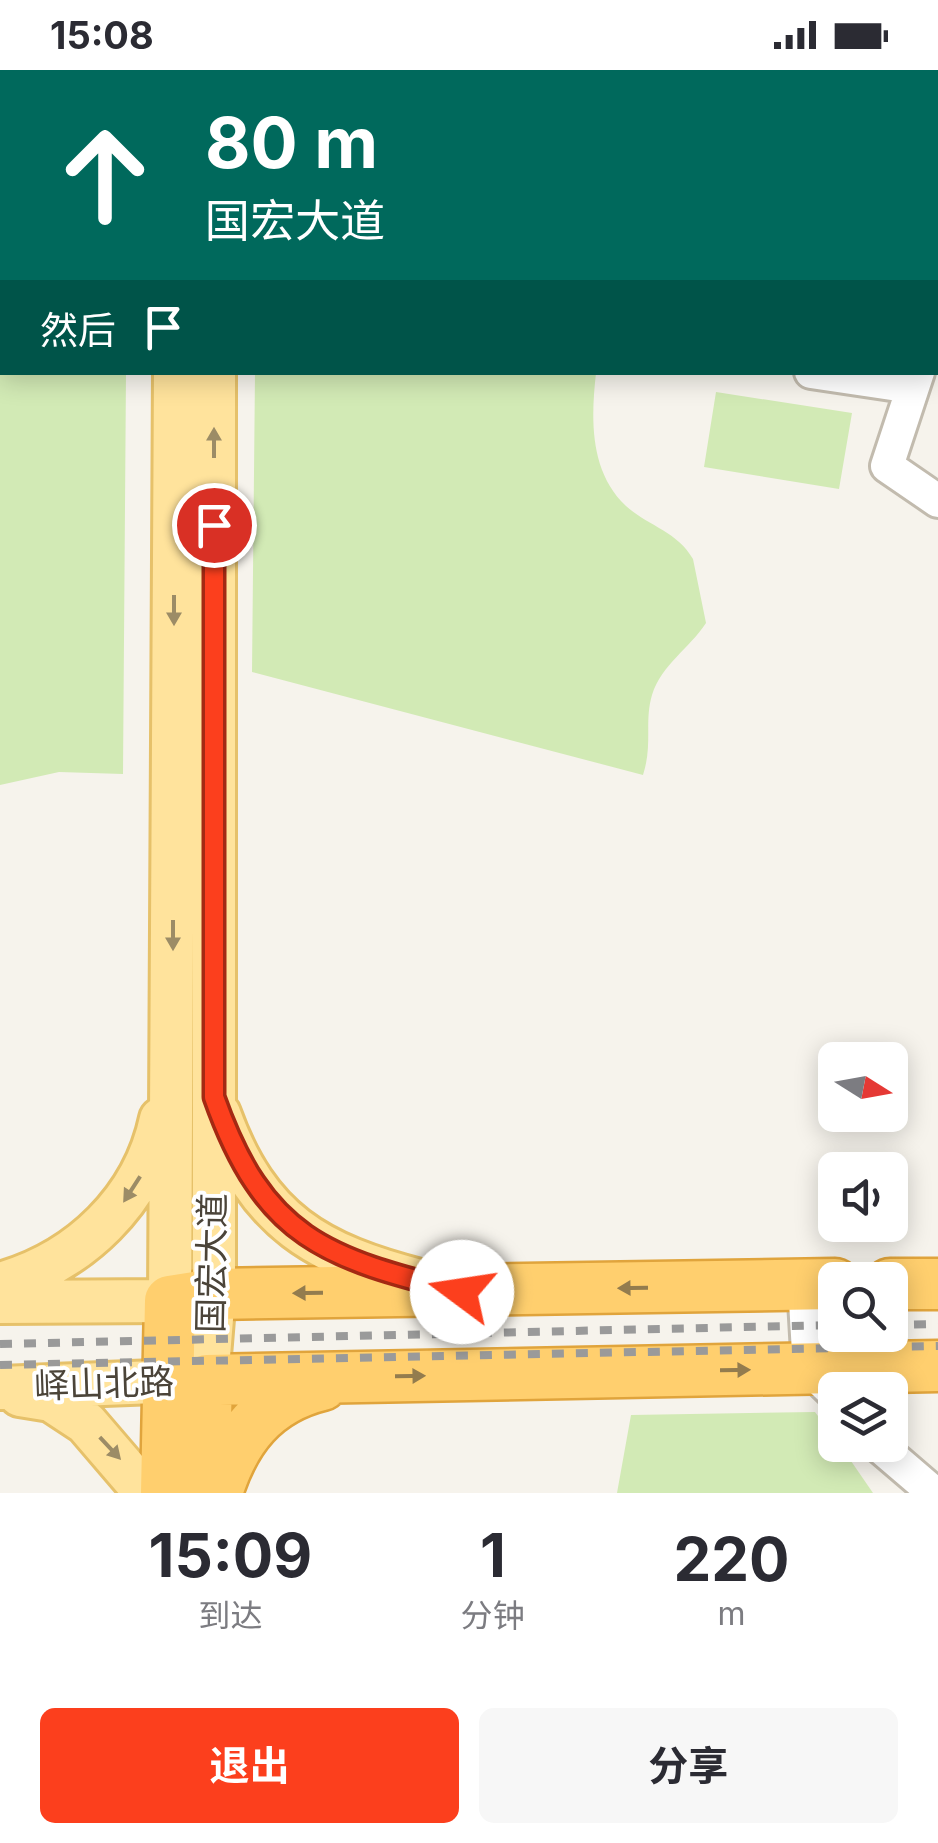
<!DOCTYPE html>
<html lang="zh">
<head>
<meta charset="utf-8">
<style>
	:root { --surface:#fff; --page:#f7f7f7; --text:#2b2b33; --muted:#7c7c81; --accent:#fc3f1d }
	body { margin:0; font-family:Inter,"Noto Sans SC",sans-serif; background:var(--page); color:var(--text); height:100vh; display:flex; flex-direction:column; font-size:38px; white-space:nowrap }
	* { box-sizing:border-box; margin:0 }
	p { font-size:32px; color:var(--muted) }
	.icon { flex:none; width:55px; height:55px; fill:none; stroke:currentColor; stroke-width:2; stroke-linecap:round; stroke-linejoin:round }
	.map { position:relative; height:1423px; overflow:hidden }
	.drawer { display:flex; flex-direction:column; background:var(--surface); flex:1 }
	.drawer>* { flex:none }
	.guide { position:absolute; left:0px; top:0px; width:940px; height:305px; box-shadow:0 5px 25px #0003; background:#00695c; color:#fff; overflow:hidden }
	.needle { width:65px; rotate:101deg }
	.fabs { position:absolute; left:818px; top:972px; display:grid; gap:20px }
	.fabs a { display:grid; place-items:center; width:90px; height:90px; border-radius:15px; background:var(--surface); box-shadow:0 5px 25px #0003; font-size:50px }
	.pin { position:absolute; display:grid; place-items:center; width:85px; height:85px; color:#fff; margin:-42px; border:5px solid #fff; border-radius:50%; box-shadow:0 2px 10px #0007 }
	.me { position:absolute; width:110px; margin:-55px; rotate:284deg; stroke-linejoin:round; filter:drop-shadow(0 0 8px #0008) }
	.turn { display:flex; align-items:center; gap:35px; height:210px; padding:0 40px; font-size:45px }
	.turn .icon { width:130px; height:130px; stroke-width:2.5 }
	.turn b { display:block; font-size:70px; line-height:85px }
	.then { display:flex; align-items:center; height:95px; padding:0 40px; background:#0003; gap:20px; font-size:38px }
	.eta { display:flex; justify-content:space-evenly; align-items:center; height:170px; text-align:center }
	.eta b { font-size:60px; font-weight:700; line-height:70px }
	.cta { display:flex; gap:20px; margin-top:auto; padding:20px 40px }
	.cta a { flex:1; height:115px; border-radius:15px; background:var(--accent); color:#fff; font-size:40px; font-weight:700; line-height:115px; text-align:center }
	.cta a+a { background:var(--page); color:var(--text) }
	.status { display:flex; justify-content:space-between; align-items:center; height:70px; padding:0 50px; background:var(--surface); direction:ltr }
	.status svg { height:28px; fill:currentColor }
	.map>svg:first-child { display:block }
	.green { fill:#d2eab5 }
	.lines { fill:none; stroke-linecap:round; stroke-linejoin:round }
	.minor-casing { stroke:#c2bbae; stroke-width:38 }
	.major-casing { stroke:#e6c16a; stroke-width:48 }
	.highway-casing { stroke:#e0a43c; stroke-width:55 }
	.minor { stroke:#fff; stroke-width:32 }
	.major { stroke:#ffe39c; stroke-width:42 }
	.highway { stroke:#ffcf6e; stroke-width:50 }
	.rail { stroke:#9a9a9a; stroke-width:8; stroke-dasharray:12 12; stroke-linecap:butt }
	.oneway { fill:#9c8c66 }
	.oneway2 { fill:#937c4e }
	.route-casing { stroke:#a42913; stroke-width:25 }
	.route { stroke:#fc3f1d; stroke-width:18 }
	.labels { text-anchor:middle; stroke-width:8; stroke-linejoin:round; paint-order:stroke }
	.street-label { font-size:35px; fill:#4b4439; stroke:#fff }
</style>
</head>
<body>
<div class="status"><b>15:08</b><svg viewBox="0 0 49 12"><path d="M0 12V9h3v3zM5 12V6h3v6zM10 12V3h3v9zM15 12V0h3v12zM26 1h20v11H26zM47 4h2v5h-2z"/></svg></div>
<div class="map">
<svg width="938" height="1423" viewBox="0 0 938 1423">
	<rect width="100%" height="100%" fill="#f6f3ec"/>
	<path class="green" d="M0 0H128L2 2V302L126 303 123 704 59 702 0 715Z
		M255 303H596C591 348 589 401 626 436 648 456 677 461 693 489L706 553C689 579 662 594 652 625 644 652 653 674 643 705L252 602Z
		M716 322 852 343 839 419 704 397Z
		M815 1342 835 1369V1375H840L873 1423H617L631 1345Z"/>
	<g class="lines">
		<defs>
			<path id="minor" d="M370 0 392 2
				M559 0 580 2
				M707 2V0
				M938 259V258
				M811 302 912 317
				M918 302 887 396 938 431
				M804 1214 809 1299 835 1324
				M878 1375 934 1423"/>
			<path id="major" d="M176 2V0
				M215 2V0
				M219 1044C258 1152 317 1185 423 1212
				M0 1214C80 1192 144 1130 161 1049
				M0 1232 170 1231 175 302
				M0 1318 207 1310 214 1224V302
				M20 1325 51 1330 86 1353 146 1423"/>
			<path id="highway" d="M890 1214H938
				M166 1423 170 1231 214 1224 835 1214
				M204 1423 207 1310 938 1296
				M217 1423C234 1368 264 1329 322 1315"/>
		</defs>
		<use href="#minor" class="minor-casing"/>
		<use href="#major" class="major-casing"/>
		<use href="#highway" class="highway-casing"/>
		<use href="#minor" class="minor"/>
		<use href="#major" class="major"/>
		<use href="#highway" class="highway"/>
		<path class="rail" d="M890 1255 938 1254
			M0 1274 835 1255
			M0 1295 938 1276"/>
	</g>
	<defs><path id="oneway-solid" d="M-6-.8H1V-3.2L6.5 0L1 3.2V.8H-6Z" transform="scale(2.5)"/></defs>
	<g class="oneway">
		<use href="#oneway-solid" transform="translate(214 373) rotate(-90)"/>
		<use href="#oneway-solid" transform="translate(174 540) rotate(90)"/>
		<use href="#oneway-solid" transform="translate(173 865) rotate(90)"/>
		<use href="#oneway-solid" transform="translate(132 1119) rotate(123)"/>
		<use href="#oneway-solid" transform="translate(110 1378) rotate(47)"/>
	</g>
	<g class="oneway2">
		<use href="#oneway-solid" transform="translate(633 1218) rotate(179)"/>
		<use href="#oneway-solid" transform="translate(308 1223) rotate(179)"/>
		<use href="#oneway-solid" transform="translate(735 1300) rotate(-1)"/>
		<use href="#oneway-solid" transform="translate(410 1306) rotate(-1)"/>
	</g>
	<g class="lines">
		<defs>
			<path id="route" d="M214 455V1027C264 1169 326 1188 462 1222"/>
		</defs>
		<use href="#route" class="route-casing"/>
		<use href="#route" class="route"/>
	</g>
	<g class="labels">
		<g class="street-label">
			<text transform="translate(212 1193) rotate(-89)" y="12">国宏大道</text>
			<text transform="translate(104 1314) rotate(-2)" y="12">峄山北路</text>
		</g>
	</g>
</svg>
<div class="fabs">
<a><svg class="needle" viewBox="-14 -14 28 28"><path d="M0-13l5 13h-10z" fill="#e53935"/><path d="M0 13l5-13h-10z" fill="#7c7c81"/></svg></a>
<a><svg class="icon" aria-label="sound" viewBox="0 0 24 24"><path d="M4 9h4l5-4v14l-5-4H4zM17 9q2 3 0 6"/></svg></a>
<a><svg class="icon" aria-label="search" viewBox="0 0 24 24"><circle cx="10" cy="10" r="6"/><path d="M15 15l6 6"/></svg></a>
<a><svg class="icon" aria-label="layers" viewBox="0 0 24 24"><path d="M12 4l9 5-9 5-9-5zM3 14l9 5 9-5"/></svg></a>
</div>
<div class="pin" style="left:214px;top:455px;background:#d93025"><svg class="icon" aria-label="arrive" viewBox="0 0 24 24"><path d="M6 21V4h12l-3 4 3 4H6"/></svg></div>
<svg class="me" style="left:462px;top:1222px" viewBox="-20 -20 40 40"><circle r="19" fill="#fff"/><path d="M0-13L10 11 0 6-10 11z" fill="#fc3f1d"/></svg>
<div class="guide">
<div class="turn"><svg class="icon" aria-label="ahead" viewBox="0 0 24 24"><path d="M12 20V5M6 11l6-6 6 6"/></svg><div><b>80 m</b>国宏大道</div></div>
<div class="then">然后<svg class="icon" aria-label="arrive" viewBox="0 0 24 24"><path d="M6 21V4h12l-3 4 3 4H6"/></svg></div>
</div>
</div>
<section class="drawer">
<div class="eta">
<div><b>15:09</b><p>到达</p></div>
<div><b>1</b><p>分钟</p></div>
<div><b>220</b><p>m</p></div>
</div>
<div class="cta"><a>退出</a><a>分享</a></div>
</section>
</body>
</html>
